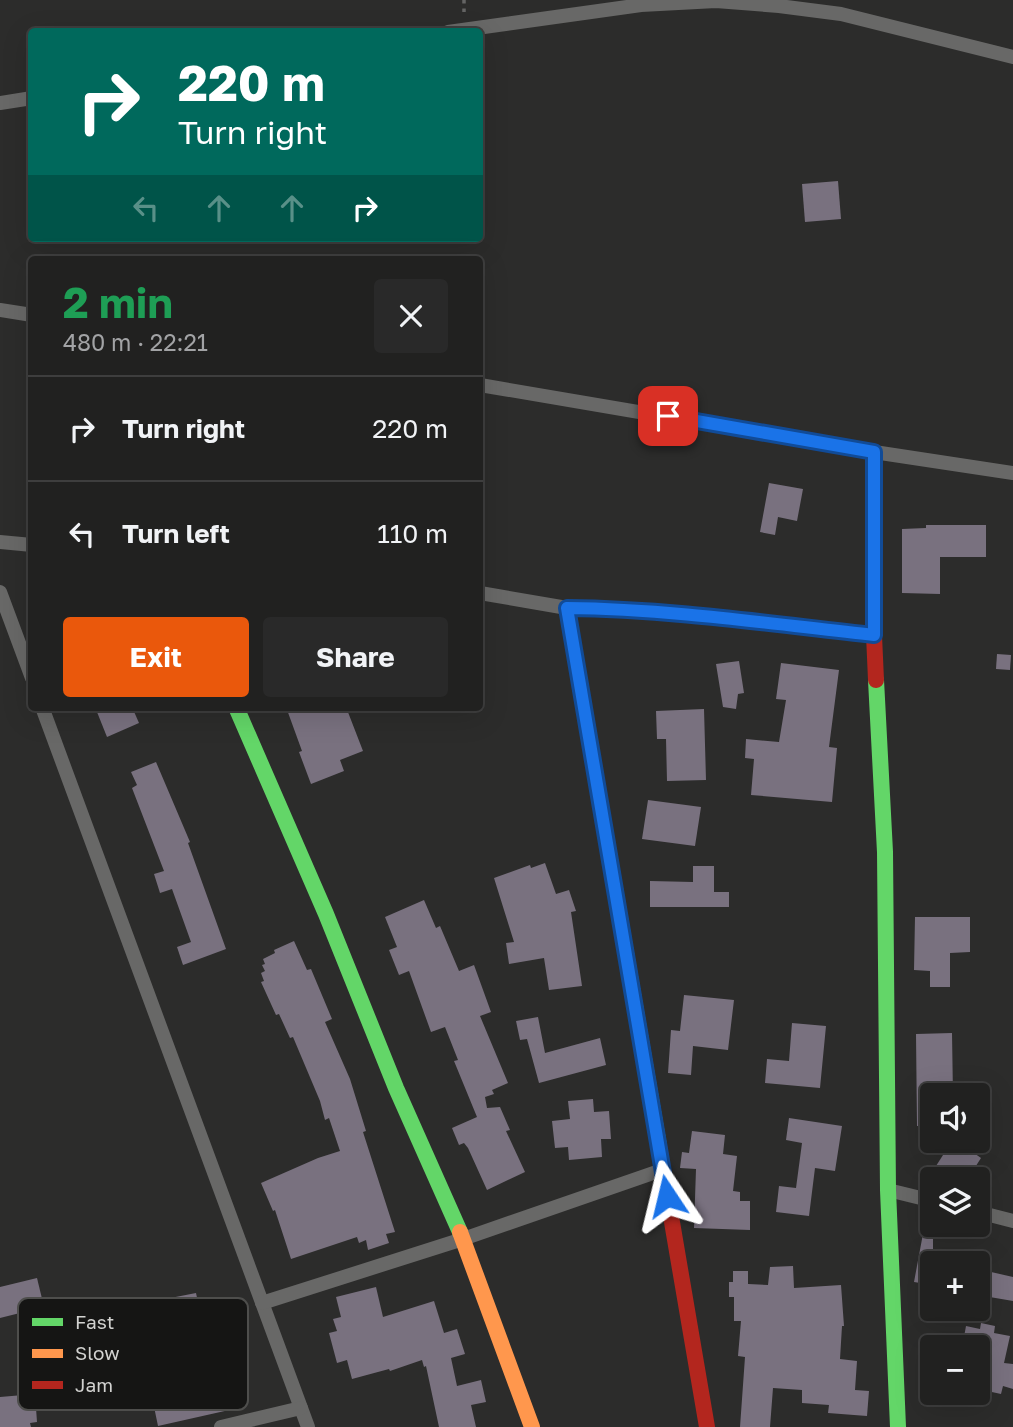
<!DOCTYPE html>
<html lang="en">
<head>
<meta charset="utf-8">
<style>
	:root { --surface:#212120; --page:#292929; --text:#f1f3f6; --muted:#a2a3a5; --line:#3e3e3e; --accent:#ea580c }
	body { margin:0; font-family:"Golos Text",sans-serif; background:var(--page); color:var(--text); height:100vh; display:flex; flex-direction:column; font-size:26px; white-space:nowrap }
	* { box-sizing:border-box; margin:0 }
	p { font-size:23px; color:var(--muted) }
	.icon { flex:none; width:38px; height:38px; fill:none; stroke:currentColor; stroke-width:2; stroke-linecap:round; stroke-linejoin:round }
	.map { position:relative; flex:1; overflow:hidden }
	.drawer { position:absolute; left:28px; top:256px; width:455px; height:455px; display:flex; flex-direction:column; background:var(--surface); border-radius:7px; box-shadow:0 7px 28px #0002,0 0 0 2px var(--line) }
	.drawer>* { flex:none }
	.banner { position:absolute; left:28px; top:28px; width:455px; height:214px; border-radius:7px; box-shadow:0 7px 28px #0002,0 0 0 2px var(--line); background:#00695c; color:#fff; overflow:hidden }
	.tools { position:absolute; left:920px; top:1083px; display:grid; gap:14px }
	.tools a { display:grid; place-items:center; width:70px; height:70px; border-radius:7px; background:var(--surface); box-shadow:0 7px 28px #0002,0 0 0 2px var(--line); font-size:35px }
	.pin { position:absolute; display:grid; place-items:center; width:60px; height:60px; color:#fff; margin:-30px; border-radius:14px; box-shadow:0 4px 10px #0006 }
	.me { position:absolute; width:77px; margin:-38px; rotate:350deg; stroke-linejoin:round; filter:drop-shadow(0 0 5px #0008) }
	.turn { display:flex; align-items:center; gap:24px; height:147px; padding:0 35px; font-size:32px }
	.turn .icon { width:91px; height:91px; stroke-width:2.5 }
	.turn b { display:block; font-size:49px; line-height:60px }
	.lanes { display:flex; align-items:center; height:66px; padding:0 35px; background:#0003; justify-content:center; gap:35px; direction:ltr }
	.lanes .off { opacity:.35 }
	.round { display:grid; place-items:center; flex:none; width:74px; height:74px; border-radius:7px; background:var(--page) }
	.summary { display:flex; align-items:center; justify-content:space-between; height:119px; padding:0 35px }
	h1 { font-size:42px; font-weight:700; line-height:52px; color:#1e9e55 }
	.button { display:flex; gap:14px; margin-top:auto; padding:14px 35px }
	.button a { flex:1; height:80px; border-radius:7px; background:var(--accent); color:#fff; font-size:28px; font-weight:700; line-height:80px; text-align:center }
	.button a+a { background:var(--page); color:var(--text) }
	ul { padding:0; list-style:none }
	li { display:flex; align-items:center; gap:21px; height:105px; padding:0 35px; border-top:2px solid var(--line) }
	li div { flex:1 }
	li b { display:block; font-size:26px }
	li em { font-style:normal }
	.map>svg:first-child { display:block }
	.building { fill:#79717f }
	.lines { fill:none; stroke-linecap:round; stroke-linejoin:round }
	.path { stroke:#646464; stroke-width:3.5; stroke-dasharray:3.5 5; stroke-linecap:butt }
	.street { stroke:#686867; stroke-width:14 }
	.fast { stroke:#63d668; stroke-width:16 }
	.slow { stroke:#ff974d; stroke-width:16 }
	.jam { stroke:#b3261e; stroke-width:16 }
	.route-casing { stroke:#114b97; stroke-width:18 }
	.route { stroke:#1a73e8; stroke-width:12 }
	.key { fill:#151514; stroke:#4e4e4c; stroke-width:2 }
	.key-label { font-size:19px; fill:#d2d2d0 }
</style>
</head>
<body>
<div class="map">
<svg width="1013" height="1427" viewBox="0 0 1013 1427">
	<rect width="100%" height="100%" fill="#2c2c2b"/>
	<!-- building -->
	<g class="building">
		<path d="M 838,181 L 841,219 L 805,222 L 802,184 Z"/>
		<path d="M 769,483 L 803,489 L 797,521 L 778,517 L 775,535 L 760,532 Z"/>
		<path d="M 926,525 L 986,525 L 986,557 L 940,557 L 940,594 L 902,593 L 902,529 L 926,528 Z"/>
		<path d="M 997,654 L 1011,655 L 1010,670 L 996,669 Z"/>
		<path d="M 739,661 L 744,693 L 738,694 L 736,709 L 723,707 L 716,664 Z"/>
		<path d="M 781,663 L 839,670 L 829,747 L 837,748 L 832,802 L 751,795 L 754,759 L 745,758 L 746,739 L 779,742 L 786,700 L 776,699 Z"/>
		<path d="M 95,707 L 132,707 L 139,723 L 107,737 Z"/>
		<path d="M 286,707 L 346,707 L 363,751 L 340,760 L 344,771 L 311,784 L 299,752 L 302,751 Z"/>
		<path d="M 704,709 L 706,780 L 667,781 L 666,739 L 657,739 L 656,711 Z"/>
		<path d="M 156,762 L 190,842 L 188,843 L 226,949 L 183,965 L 177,947 L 191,942 L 172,889 L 160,893 L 154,874 L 164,871 L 132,788 L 137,785 L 131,772 Z"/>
		<path d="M 648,800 L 701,807 L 695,846 L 642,839 Z"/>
		<path d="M 545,863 L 556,894 L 569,890 L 576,911 L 571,912 L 582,986 L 549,990 L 544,958 L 509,964 L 506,943 L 514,942 L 494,878 L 530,865 L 531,868 Z"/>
		<path d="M 693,866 L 714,866 L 714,892 L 729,892 L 729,907 L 650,907 L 650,881 L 693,882 Z"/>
		<path d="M 424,900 L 436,928 L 440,926 L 459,971 L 474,965 L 491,1012 L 480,1016 L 508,1083 L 492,1090 L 494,1094 L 485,1097 L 487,1108 L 500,1107 L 510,1130 L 506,1131 L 525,1172 L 487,1190 L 468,1148 L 464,1143 L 459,1145 L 452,1128 L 477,1117 L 454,1061 L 458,1060 L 445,1027 L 431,1032 L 409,971 L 399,975 L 389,950 L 397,947 L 385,917 Z"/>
		<path d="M 915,917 L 970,917 L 970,952 L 950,953 L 950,987 L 930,987 L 930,971 L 914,970 Z"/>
		<path d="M 294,941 L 307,970 L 311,969 L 332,1019 L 325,1022 L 350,1079 L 366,1131 L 363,1132 L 395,1232 L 386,1234 L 389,1243 L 368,1250 L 366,1240 L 359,1243 L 357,1237 L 291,1259 L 275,1210 L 273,1211 L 261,1183 L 318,1158 L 340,1151 L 329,1118 L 325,1120 L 320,1101 L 293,1037 L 290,1038 L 279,1014 L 276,1015 L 261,982 L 264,981 L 261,973 L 265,971 L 262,965 L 265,964 L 263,959 L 275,953 L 274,950 Z"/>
		<path d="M 684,995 L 734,1000 L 728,1050 L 693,1046 L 691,1075 L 668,1073 L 671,1030 L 680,1031 Z"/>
		<path d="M 538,1017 L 545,1053 L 600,1038 L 606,1065 L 539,1083 L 527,1039 L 520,1040 L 516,1021 Z"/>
		<path d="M 792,1023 L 826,1026 L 820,1088 L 765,1083 L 767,1059 L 789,1061 Z"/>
		<path d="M 952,1033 L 953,1096 L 933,1096 L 933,1126 L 917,1126 L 916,1034 Z"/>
		<path d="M 593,1099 L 594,1112 L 609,1111 L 611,1139 L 601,1139 L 602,1157 L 569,1160 L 568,1147 L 555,1148 L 552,1121 L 570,1119 L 568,1101 Z"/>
		<path d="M 789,1118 L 842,1126 L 835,1171 L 815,1168 L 809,1216 L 776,1212 L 779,1186 L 796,1188 L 802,1143 L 786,1140 Z"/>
		<path d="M 692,1131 L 725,1135 L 723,1154 L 737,1156 L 733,1191 L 740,1192 L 740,1201 L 750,1201 L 750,1230 L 694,1228 L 696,1169 L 680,1168 L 682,1152 L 689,1153 Z"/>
		<path d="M 952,1141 L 957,1141 L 981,1158 L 967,1180 L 956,1180 L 936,1166 Z"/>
		<path d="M 925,1223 L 933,1223 L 933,1250 L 937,1250 L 933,1264 L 933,1285 L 914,1282 Z"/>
		<path d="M 793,1266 L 794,1288 L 841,1285 L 844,1326 L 842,1326 L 840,1359 L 857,1361 L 855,1390 L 869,1391 L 867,1416 L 828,1413 L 829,1405 L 802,1403 L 802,1390 L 773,1388 L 770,1427 L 740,1427 L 745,1357 L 738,1356 L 741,1321 L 734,1321 L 734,1297 L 729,1297 L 729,1282 L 733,1282 L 733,1271 L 748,1271 L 748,1284 L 768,1285 L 770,1267 Z"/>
		<path d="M 978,1269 L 1013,1277 L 1013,1301 L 978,1295 Z"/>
		<path d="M 37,1278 L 44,1307 L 0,1318 L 0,1287 Z"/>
		<path d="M 376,1287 L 383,1317 L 434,1301 L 444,1333 L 457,1329 L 465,1354 L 451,1358 L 457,1386 L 481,1380 L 486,1402 L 471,1405 L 476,1427 L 439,1427 L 426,1366 L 424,1367 L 422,1360 L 390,1371 L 389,1369 L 352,1379 L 347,1360 L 337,1363 L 329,1333 L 337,1331 L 333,1319 L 341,1317 L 336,1297 Z"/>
		<path d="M 196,1293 L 202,1321 L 218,1316 L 235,1371 L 239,1370 L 247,1406 L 158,1426 L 147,1373 L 141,1375 L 133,1351 L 93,1362 L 96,1372 L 52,1383 L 40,1344 L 104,1325 L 102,1318 L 116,1315 L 117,1319 L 157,1308 L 155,1301 Z"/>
		<path d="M 981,1323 L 995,1326 L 994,1333 L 1010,1336 L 1004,1363 L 1013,1364 L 1013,1389 L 1003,1386 L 1001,1394 L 978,1389 L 978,1348 L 962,1348 L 966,1326 L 980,1329 Z"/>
		<path d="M 35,1394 L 37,1422 L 30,1423 L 31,1427 L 0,1427 L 0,1397 Z"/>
	</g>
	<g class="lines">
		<!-- path -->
		<path class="path" d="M 464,0 L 464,16"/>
		<!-- street -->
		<g class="street">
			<path d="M 448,32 L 641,5 L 716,1 L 779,6 L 841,14 L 1013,57"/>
			<path d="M 0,103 L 32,98"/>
			<path d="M 0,310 L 32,315"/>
			<path d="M 480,385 L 874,452 L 1013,473"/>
			<path d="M 0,542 L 32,545"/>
			<path d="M 0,592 L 32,678"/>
			<path d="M 480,593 L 567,608 L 610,608 L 727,618 L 874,635"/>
			<path d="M 42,707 L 308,1427"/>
			<path d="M 888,1190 L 933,1201"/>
			<path d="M 978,1212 L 1013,1221"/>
			<path d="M 262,1303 L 463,1239 L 662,1170"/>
			<path d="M 221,1427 L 301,1408"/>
		</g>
		<!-- fast -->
		<g class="fast">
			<path d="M 567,608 L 659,1146"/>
			<path d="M 876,680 L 885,852 L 888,1190 L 898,1427"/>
			<path d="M 236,707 L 326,914 L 396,1088 L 460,1232"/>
		</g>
		<!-- slow -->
		<path class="slow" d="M 460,1232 L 532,1427"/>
		<!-- jam -->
		<g class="jam">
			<path d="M 874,452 L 874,635 L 876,680"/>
			<path d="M 659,1146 L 707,1427"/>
		</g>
	</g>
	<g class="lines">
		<!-- route casing -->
		<g class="route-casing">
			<path id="route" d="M 667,1196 L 567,608 C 670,609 772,624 874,635 L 874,452 L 668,416"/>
		</g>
		<!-- route -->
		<use href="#route" class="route"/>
	</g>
	<!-- legend -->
	<rect x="18" y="1298" width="230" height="112" rx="10" class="key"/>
	<rect x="32" y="1318" width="31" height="8" fill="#63d668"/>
	<rect x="32" y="1349" width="31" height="9" fill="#ff974d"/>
	<rect x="32" y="1381" width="31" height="8" fill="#b3261e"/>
	<g class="key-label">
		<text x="75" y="1329">Fast</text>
		<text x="75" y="1360">Slow</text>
		<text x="75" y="1392">Jam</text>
	</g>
</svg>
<div class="tools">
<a><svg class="icon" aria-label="sound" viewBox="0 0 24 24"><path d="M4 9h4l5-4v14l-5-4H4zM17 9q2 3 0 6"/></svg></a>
<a><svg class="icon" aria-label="layers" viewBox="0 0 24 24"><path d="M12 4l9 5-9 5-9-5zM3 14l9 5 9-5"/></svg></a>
<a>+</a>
<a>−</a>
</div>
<div class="pin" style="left:668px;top:416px;background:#d93025"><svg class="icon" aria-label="arrive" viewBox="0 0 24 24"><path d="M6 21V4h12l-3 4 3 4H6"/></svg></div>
<svg class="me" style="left:667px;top:1196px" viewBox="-20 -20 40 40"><path d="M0-17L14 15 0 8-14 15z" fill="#1a73e8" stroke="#fff" stroke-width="4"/></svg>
<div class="banner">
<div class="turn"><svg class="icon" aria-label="right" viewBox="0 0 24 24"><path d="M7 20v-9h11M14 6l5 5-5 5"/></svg><div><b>220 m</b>Turn right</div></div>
<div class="lanes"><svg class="icon off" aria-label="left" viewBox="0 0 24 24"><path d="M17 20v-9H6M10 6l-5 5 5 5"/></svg><svg class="icon off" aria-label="ahead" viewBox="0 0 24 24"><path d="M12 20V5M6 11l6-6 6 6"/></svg><svg class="icon off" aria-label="ahead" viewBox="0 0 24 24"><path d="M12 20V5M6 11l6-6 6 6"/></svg><svg class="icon" aria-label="right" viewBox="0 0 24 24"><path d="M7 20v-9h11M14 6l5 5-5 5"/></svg></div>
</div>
<section class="drawer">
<div class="summary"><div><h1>2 min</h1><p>480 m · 22:21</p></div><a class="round"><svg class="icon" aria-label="close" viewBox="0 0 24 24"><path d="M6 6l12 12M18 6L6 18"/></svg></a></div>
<ul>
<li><svg class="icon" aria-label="right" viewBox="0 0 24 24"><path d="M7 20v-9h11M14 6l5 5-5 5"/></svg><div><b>Turn right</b></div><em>220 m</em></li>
<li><svg class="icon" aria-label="left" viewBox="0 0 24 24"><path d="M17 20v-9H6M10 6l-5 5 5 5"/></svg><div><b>Turn left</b></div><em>110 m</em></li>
</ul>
<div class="button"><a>Exit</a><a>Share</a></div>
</section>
</div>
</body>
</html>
